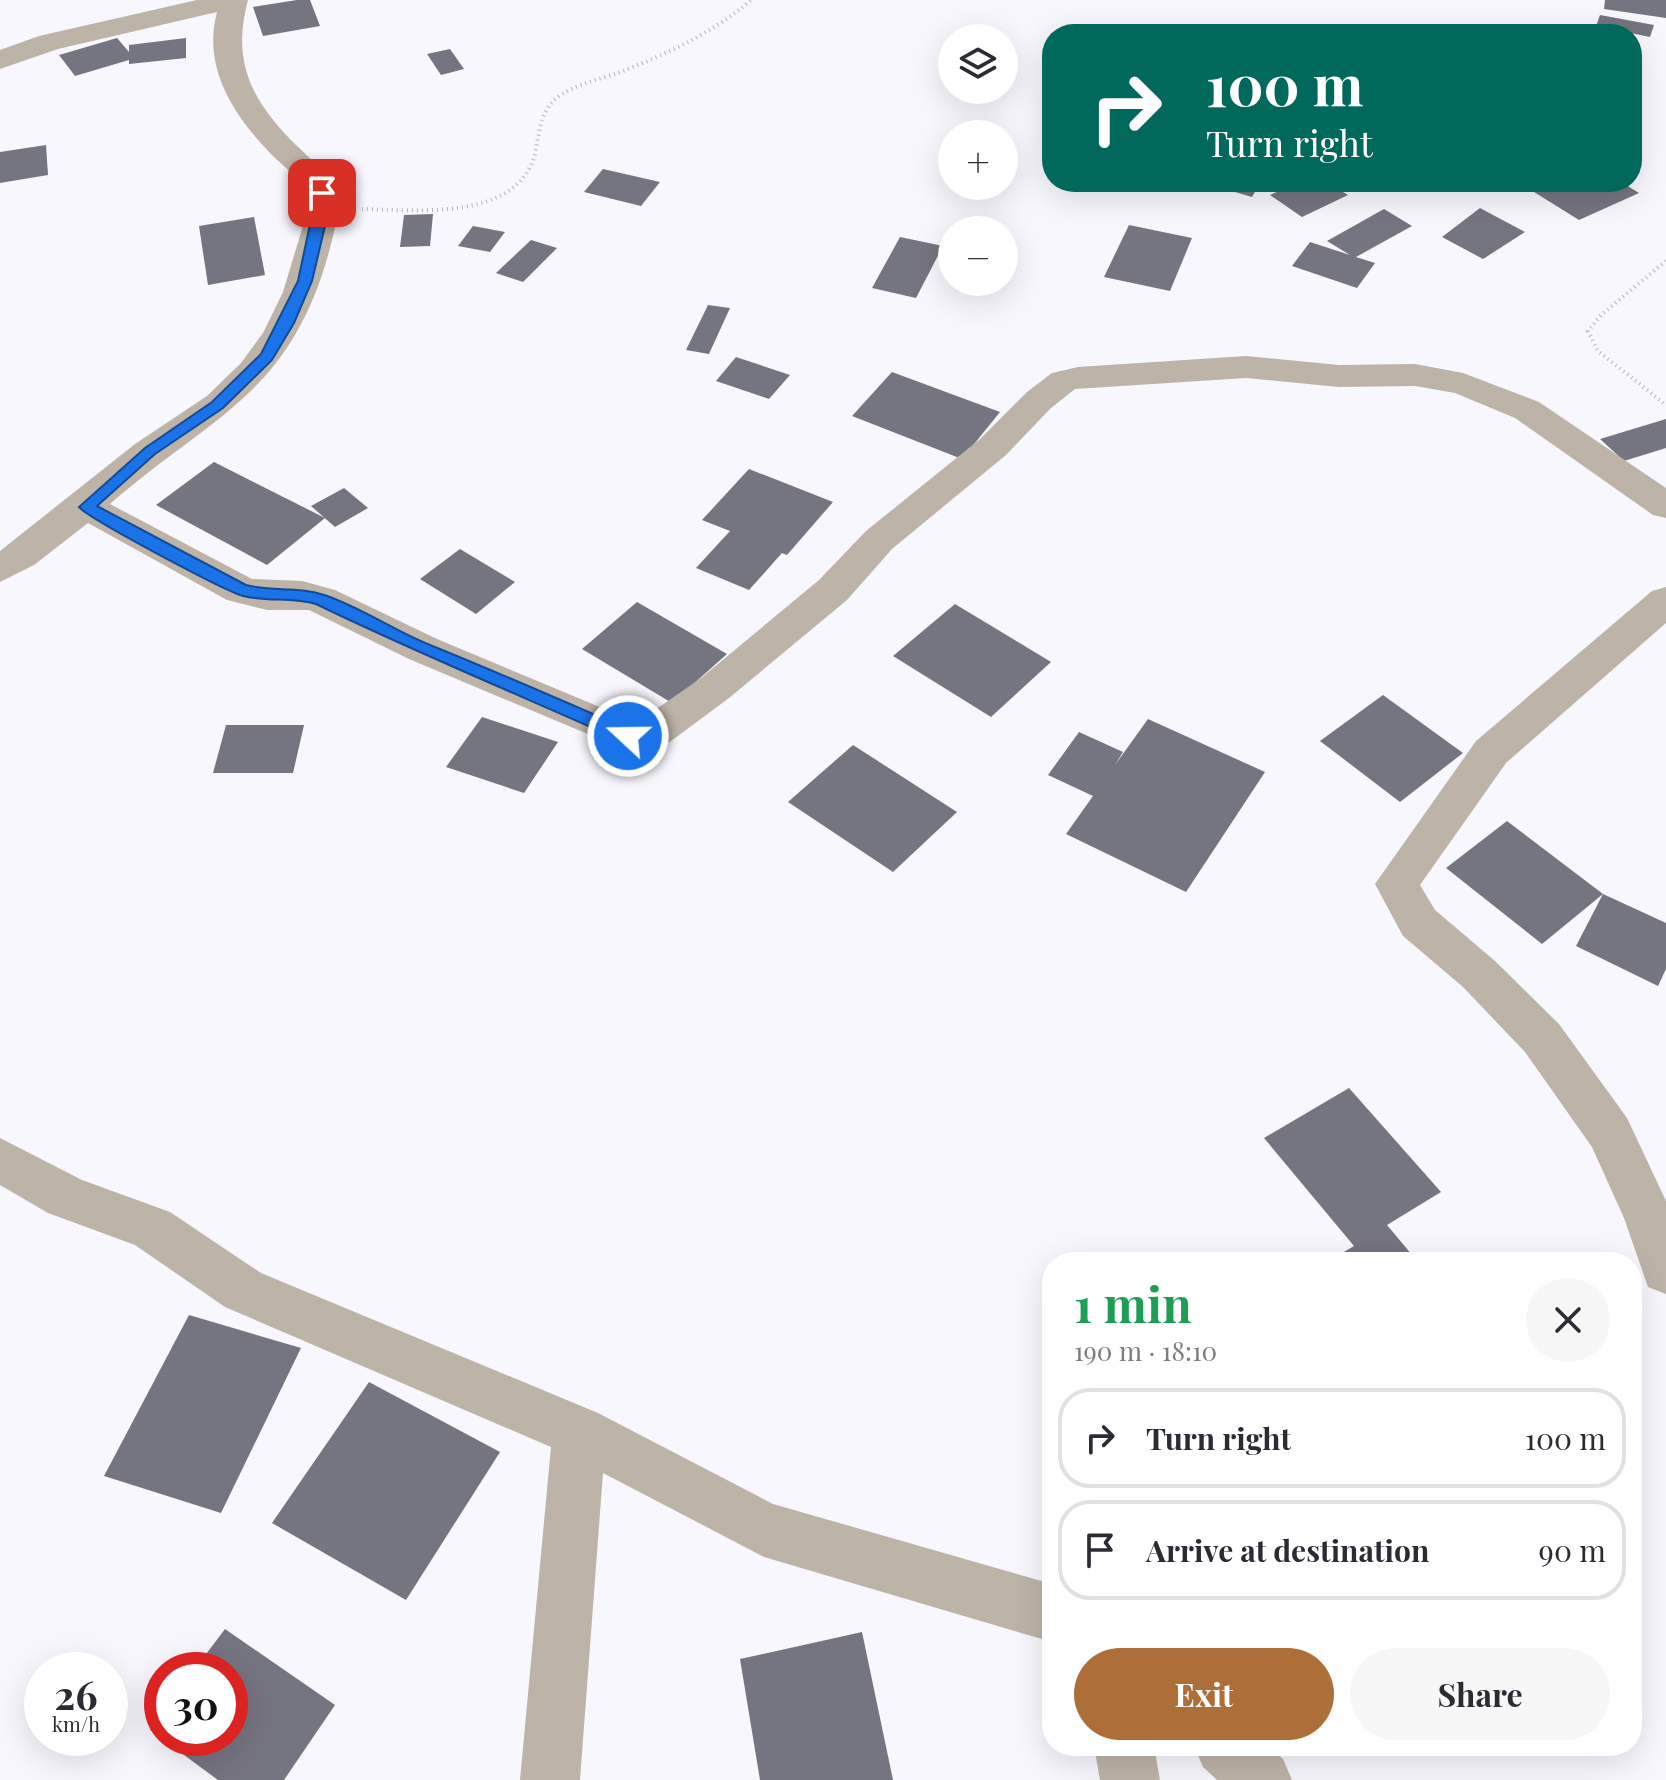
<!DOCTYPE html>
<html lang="en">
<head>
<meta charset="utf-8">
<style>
	:root { --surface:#fff; --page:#f7f7f7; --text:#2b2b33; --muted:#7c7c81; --line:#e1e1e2; --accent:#ae6e37 }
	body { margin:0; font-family:"Playfair Display",serif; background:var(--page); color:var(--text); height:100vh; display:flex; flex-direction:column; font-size:30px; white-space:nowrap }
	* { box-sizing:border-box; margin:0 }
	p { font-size:26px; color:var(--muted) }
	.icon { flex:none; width:44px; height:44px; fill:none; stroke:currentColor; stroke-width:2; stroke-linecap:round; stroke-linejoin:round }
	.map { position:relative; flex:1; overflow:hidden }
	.drawer { position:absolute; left:1042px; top:1252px; width:600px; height:504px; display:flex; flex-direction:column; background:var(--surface); border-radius:32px; box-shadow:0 8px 32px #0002 }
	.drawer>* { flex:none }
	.guide { position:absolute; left:1042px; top:24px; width:600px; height:168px; border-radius:32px; box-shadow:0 8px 32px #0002; background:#00695c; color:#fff; overflow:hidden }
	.controls { position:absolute; left:938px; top:24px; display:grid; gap:16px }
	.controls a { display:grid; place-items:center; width:80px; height:80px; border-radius:50%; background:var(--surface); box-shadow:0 8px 32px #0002; font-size:40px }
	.speed { position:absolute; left:24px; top:1652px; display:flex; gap:16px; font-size:40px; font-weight:700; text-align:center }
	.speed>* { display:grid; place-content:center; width:104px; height:104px; border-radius:50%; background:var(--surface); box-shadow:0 8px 32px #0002; line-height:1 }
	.speed small { font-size:20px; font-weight:400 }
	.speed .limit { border:12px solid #d22; background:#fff; color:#111 }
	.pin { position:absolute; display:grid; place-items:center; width:68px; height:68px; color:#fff; margin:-34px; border-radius:16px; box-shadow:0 4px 12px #0006 }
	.me { position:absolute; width:88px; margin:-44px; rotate:291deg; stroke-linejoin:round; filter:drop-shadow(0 0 6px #0008) }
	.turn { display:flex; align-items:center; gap:28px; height:168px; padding:0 32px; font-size:36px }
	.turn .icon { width:104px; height:104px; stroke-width:2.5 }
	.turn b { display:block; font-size:56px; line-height:68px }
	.round { display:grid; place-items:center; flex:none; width:84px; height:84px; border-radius:42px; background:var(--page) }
	.head { display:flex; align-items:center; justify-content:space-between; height:136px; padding:0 32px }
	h1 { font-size:48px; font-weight:700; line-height:60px; color:#1e9e55 }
	.action { display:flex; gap:16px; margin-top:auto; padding:16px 32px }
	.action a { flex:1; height:92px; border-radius:48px; background:var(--accent); color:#fff; font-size:32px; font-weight:700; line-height:92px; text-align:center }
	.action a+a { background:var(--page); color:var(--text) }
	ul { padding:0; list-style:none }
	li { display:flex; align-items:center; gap:24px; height:100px; margin:0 16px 12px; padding:0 16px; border:4px solid var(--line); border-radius:32px }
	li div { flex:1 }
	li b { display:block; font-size:30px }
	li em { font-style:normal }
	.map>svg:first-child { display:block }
	.building { fill:#757481 }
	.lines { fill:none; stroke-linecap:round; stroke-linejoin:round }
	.path { stroke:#b5b4ba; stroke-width:4; stroke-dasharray:1 4; stroke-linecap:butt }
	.street { fill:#beb3a7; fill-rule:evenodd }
	.route { fill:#1a73e8; stroke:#114b97; stroke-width:2 }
</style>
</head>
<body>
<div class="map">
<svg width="1666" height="1780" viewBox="0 0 1666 1780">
	<rect width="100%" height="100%" fill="#f7f7fd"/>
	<!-- building -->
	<g class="building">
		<path d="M 297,0 L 310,0 L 320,26 L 263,36 L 253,7 Z"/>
		<path d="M 1605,0 L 1666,0 L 1666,18 L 1604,9 Z"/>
		<path d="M 1600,15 L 1654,25 L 1650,37 L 1596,26 Z"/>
		<path d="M 117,38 L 129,52 L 129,45 L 186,38 L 186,58 L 129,64 L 129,60 L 75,76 L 59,55 Z"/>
		<path d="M 450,49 L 464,69 L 441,75 L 427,54 Z"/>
		<path d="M 46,145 L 48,175 L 0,183 L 0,152 Z"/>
		<path d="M 603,169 L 660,182 L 641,206 L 584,192 Z"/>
		<path d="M 1201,182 L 1261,182 L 1252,197 Z"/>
		<path d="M 1299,182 L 1327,182 L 1348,195 L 1302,217 L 1270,195 Z"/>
		<path d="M 1518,182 L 1621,182 L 1639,193 L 1579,220 Z"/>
		<path d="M 1480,208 L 1525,232 L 1483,259 L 1442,237 Z"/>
		<path d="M 1384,209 L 1412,226 L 1356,257 L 1375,263 L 1357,288 L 1292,266 L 1310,242 L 1350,255 L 1327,241 Z"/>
		<path d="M 433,214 L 430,246 L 400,247 L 404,215 Z"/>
		<path d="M 254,217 L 265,275 L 208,285 L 199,226 Z"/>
		<path d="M 1129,225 L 1192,238 L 1170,291 L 1104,277 Z"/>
		<path d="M 473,226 L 505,232 L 490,252 L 458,246 Z"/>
		<path d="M 900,237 L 943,246 L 916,298 L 872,288 Z"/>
		<path d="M 531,240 L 557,248 L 523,282 L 496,273 Z"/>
		<path d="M 708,305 L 730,308 L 709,354 L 686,350 Z"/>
		<path d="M 736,357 L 790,375 L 769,399 L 716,381 Z"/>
		<path d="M 892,372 L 1000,412 L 962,459 L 852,416 Z"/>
		<path d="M 1666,419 L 1666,448 L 1624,461 L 1600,439 Z"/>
		<path d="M 214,462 L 325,518 L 267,565 L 156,505 Z"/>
		<path d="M 749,469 L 833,502 L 787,555 L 782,553 L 749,590 L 696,568 L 730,531 L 702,520 Z"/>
		<path d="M 344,488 L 368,508 L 335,527 L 311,506 Z"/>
		<path d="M 460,549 L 515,582 L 476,614 L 420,579 Z"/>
		<path d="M 637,602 L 727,654 L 672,703 L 582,649 Z"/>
		<path d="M 955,604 L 1051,662 L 991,717 L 893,656 Z"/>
		<path d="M 1383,695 L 1463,753 L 1400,802 L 1320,741 Z"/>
		<path d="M 482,717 L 558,742 L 524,793 L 446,767 Z"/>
		<path d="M 1148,719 L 1265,772 L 1186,892 L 1066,834 L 1093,796 L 1048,775 L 1079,732 L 1123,752 L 1115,765 Z"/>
		<path d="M 226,725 L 304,725 L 293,773 L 213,773 Z"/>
		<path d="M 853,745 L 957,812 L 893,872 L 788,802 Z"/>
		<path d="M 1507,821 L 1603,894 L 1542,944 L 1446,868 Z"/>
		<path d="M 1603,894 L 1666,923 L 1666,969 L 1658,986 L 1576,946 Z"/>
		<path d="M 1349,1088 L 1441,1192 L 1387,1225 L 1418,1262 L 1327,1262 L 1354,1246 L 1264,1138 Z"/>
		<path d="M 189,1315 L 301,1348 L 221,1513 L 104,1476 Z"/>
		<path d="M 369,1382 L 500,1452 L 406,1600 L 272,1523 Z"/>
		<path d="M 225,1629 L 335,1705 L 284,1780 L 218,1780 L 150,1730 L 162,1713 L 162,1738 L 230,1738 L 230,1670 L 194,1670 Z"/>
		<path d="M 862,1632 L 893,1780 L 760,1780 L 740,1659 Z"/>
	</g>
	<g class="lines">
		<!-- path -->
		<g class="path">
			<path d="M 362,209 C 415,210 517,222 535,154 C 540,132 539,109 561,95 C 577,84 600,79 618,73 C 666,54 712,34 751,0"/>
			<path d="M 1666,261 L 1601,315 L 1588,331 L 1598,351 L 1666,405"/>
		</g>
		<!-- street -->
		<g class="street">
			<path d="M 197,0 L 248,0 C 231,62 252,102 296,145 C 310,158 323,170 334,186 C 343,207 334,231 329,252 C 289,396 212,415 110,504 L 252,579 L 302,581 L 335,590 L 437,639 L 631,720 L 642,719 L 701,678 L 819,580 L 866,531 L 980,439 L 1027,392 L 1052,373 L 1078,367 L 1246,356 L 1339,365 L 1415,364 L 1463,373 L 1539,402 L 1666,488 L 1666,518 L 1653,515 L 1515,418 L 1455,393 L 1415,386 L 1339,387 L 1246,378 L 1075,389 L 1051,408 L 1006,455 L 892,549 L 847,600 L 729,698 L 667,744 L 628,751 L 409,659 L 309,610 L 267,610 L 227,600 L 88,523 L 34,565 L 0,582 L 0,551 L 135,444 L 207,396 L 241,363 L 263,333 L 283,292 L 305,219 L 305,192 C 299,177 284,167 272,155 C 234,116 202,68 217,12 L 58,49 L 0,69 L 0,50 L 39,36 Z"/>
			<path d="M 1666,587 L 1666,623 L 1506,763 L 1420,885 L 1435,910 L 1495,961 L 1559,1024 L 1627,1118 L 1666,1201 L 1666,1294 L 1648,1287 L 1624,1218 L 1592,1147 L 1525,1052 L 1463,987 L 1403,936 L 1375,884 L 1476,741 L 1652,591 Z"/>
			<path d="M 0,1138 L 82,1180 L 170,1212 L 261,1273 L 598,1413 L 773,1504 L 1052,1584 L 1052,1642 L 764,1557 L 603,1473 L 580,1780 L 520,1780 L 551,1447 L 225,1307 L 135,1245 L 48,1213 L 0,1185 Z"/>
			<path d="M 1094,1746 L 1154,1746 L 1160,1780 L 1100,1780 Z"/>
			<path d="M 1194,1746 L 1269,1746 L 1283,1759 L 1292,1780 L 1217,1780 L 1203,1767 Z"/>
		</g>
	</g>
	<!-- route -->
	<path class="route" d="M 317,191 L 328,193 L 329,209 L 312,281 L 294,323 L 272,360 L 223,408 L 155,454 L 97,506 L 246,585 C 272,592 298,586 324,595 C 361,607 394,631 430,645 C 499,673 566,702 634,732 L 634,741 L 622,741 C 520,695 417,653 316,604 C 292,597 268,602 243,596 C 225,591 89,519 79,507 L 145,448 L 212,402 L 261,354 L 298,281 Z"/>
</svg>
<div class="controls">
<a><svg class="icon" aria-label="layers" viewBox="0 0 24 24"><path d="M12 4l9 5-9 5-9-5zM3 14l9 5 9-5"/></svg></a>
<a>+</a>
<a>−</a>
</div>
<div class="speed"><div>26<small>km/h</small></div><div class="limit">30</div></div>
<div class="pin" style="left:322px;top:193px;background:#d93025"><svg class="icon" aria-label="arrive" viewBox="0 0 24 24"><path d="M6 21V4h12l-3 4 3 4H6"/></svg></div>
<svg class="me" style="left:628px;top:736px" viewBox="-20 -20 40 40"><circle r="17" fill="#1a73e8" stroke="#fff" stroke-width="3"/><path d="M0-11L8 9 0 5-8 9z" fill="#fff"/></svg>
<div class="guide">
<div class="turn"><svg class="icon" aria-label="right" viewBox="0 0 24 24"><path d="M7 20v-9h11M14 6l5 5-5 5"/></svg><div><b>100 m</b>Turn right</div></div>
</div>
<section class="drawer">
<div class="head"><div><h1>1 min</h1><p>190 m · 18:10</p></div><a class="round"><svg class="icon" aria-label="close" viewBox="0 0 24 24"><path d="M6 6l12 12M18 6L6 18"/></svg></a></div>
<ul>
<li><svg class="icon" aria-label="right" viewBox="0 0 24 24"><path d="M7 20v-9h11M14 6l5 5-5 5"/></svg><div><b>Turn right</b></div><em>100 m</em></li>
<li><svg class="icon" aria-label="arrive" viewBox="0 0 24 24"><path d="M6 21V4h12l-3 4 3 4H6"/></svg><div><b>Arrive at destination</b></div><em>90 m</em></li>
</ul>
<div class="action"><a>Exit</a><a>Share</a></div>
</section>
</div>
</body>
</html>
